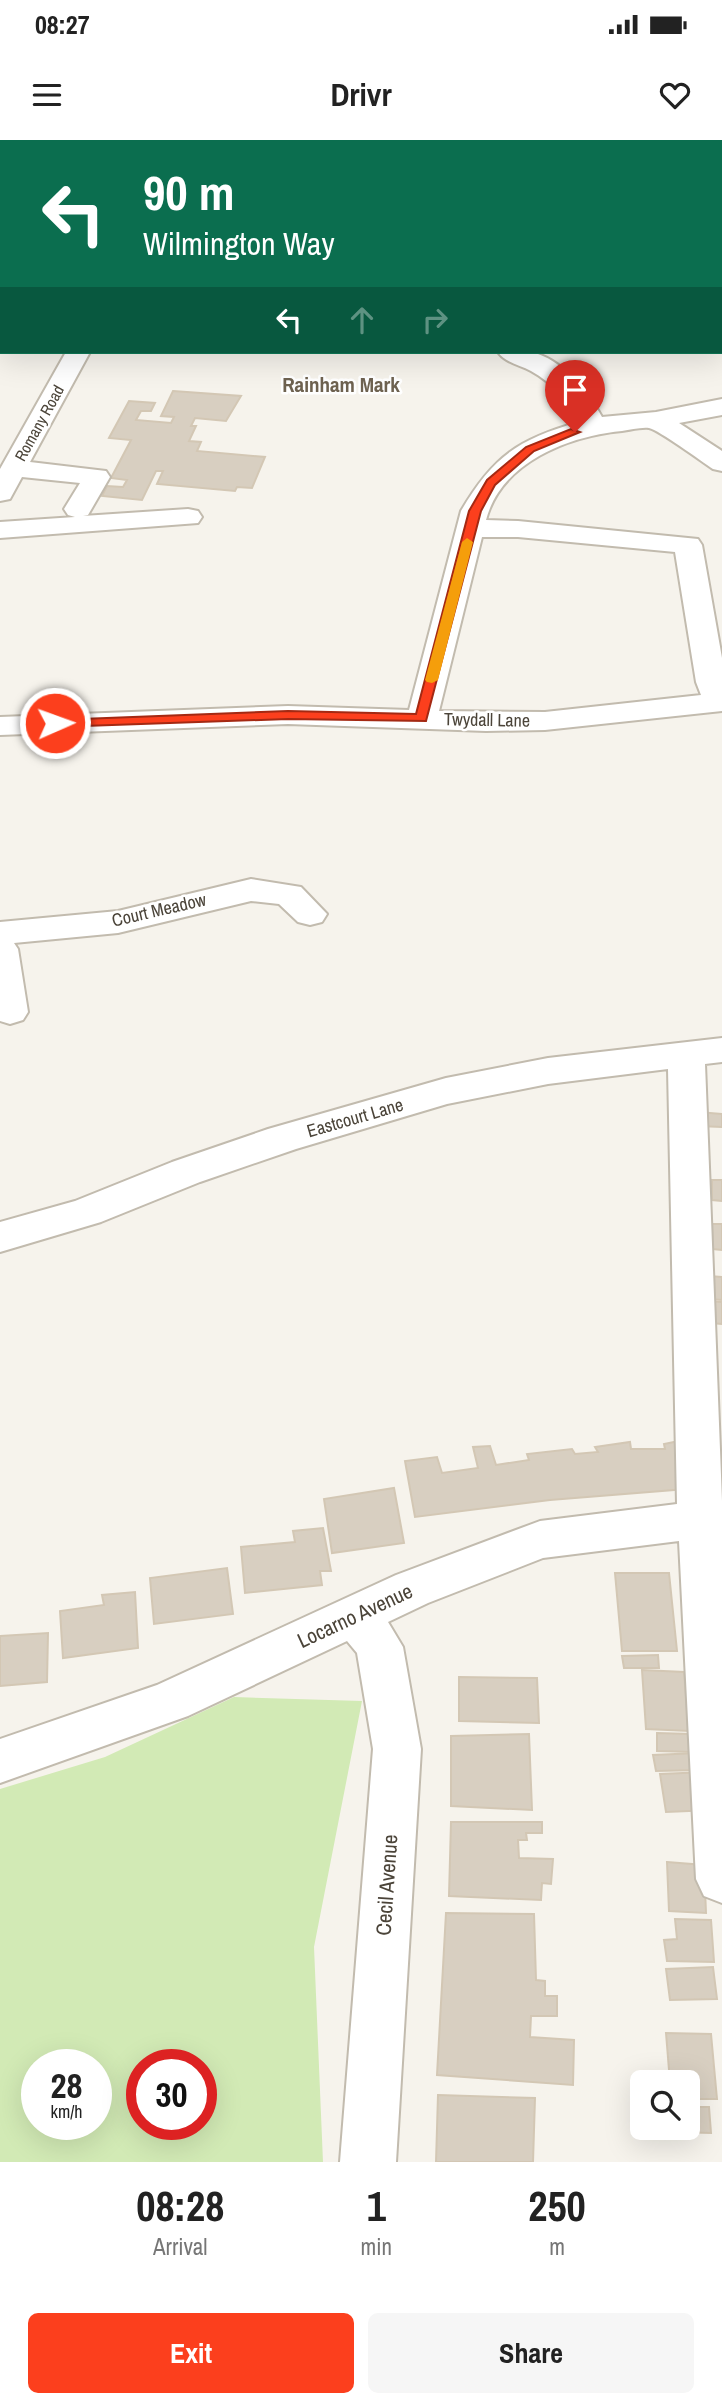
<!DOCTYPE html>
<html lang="en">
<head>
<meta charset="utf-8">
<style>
	:root { --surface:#fff; --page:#f6f6f6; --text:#222; --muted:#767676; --accent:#fc3f1d }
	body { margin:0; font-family:"Archivo Narrow",sans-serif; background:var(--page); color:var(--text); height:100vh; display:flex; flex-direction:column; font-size:26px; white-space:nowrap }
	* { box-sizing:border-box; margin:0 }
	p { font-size:23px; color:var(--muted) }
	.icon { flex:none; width:38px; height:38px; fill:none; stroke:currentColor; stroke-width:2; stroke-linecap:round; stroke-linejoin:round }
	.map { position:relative; height:2022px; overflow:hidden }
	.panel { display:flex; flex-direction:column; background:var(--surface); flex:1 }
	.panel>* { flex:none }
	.hud { position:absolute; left:0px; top:0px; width:723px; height:214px; box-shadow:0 7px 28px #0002; background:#0b6e4f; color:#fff; overflow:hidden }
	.controls { position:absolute; left:630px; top:1930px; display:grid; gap:14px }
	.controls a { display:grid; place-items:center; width:70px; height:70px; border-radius:10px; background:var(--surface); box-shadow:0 7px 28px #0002; font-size:35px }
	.speed { position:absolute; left:21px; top:1909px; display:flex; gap:14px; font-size:35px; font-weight:700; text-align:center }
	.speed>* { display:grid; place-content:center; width:91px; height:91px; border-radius:50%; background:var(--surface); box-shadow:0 7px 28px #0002; line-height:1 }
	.speed small { font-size:18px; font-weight:400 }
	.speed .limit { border:10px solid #d22; background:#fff; color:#111 }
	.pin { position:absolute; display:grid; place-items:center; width:60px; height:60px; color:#fff; margin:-72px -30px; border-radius:50% 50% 50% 0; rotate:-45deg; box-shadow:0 0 7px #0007 }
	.pin .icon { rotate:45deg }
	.me { position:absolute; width:77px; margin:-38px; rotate:88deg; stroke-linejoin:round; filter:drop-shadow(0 0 5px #0008) }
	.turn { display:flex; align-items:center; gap:24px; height:147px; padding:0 28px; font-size:32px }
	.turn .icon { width:91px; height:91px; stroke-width:2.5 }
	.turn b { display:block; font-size:49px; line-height:60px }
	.lanes { display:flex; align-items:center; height:66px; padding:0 28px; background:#0003; justify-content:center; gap:35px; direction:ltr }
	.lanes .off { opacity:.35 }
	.eta { display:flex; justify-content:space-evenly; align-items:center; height:119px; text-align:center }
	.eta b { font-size:42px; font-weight:700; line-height:49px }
	.primary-button { display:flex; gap:14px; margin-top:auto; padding:14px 28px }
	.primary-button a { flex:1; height:80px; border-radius:10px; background:var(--accent); color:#fff; font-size:28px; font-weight:700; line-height:80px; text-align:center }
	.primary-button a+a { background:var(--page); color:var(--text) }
	.status { display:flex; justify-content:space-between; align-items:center; height:49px; padding:0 35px; background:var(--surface); direction:ltr }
	.status svg { height:19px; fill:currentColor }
	header { display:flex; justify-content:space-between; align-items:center; height:91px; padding:0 28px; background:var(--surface); font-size:32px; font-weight:700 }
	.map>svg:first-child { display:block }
	.green { fill:#d2eab5; fill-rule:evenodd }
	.building { fill:#d8cfc1; stroke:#d3c7b4; stroke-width:2 }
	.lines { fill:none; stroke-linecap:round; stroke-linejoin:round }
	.minor-casing { stroke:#c2bbae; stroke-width:4 }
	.minor { fill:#fff; fill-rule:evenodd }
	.route { fill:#fc3f1d; stroke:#a42913; stroke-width:2 }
	.slow { fill:#f59e0b }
	.labels { text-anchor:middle; stroke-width:5; stroke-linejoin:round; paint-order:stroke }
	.far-street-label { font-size:16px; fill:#4b4439; stroke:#fff }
	.street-label { font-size:18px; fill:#4b4439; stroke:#fff }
	.far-district-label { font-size:21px; font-weight:bold; fill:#6e6250; stroke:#fff }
	.near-street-label { font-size:21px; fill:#4b4439; stroke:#fff }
</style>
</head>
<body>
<div class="status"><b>08:27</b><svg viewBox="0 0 49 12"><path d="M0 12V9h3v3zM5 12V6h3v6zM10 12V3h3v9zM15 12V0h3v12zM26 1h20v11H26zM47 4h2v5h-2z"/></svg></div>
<header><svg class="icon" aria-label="menu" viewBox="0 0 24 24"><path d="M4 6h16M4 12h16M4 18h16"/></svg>Drivr<svg class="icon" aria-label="heart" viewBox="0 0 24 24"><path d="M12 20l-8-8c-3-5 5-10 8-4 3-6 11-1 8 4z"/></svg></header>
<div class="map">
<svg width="722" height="2022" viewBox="0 0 722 2022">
	<rect width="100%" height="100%" fill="#f6f3ec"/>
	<!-- green -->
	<path class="green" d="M 234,1557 L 362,1561 L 314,1807 L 323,2022 L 0,2022 L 0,1649 L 105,1617 ZM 37,1925 L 96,1925 L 96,1984 L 37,1984 ZM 142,1925 L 201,1925 L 201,1984 L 142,1984 Z"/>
	<!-- building -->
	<g class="building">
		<path d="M 173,251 L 241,256 L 226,281 L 195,278 L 191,286 L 196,286 L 189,301 L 201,302 L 197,311 L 265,317 L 252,348 L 237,347 L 235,351 L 157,344 L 163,331 L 156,331 L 142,360 L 102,356 L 107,346 L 123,347 L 127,340 L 111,338 L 131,300 L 109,298 L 129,261 L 155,263 L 151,271 L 141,271 L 136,280 L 171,283 L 174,277 L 161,276 Z"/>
		<path d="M 698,972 L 722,974 L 722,987 L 699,986 Z"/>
		<path d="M 712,1040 L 722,1040 L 722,1061 L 712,1060 Z"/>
		<path d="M 712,1084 L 722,1084 L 722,1110 L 713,1109 Z"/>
		<path d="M 709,1136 L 722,1137 L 722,1160 L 711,1159 Z"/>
		<path d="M 709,1161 L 722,1162 L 722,1184 L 711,1183 Z"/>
		<path d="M 679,1301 L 686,1349 L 550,1360 L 415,1377 L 405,1321 L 437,1317 L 442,1333 L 478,1328 L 473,1307 L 490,1306 L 496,1325 L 529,1320 L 527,1314 L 572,1309 L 575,1314 L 598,1312 L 595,1307 L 630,1302 L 631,1309 L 665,1309 L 664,1304 Z"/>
		<path d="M 394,1348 L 404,1403 L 332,1413 L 324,1359 Z"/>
		<path d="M 323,1388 L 331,1431 L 320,1431 L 322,1445 L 245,1453 L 241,1407 L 295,1402 L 293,1391 Z"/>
		<path d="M 227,1428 L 233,1474 L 154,1484 L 150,1438 Z"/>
		<path d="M 615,1433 L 669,1433 L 677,1511 L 622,1511 Z"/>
		<path d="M 135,1452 L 138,1508 L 63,1518 L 60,1471 L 104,1465 L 102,1455 Z"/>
		<path d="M 48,1493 L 47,1542 L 0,1546 L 0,1496 Z"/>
		<path d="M 658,1515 L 659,1528 L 624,1528 L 622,1516 Z"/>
		<path d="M 642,1530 L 684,1532 L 689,1591 L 646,1589 Z"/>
		<path d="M 459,1537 L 537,1538 L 539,1583 L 459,1581 Z"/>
		<path d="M 657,1593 L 691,1594 L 692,1612 L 657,1611 Z"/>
		<path d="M 529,1594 L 532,1670 L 451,1666 L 451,1596 Z"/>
		<path d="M 698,1613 L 701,1630 L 656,1631 L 653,1615 Z"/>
		<path d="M 706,1632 L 712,1670 L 666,1672 L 660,1634 Z"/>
		<path d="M 451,1682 L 542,1682 L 542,1693 L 526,1693 L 527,1700 L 518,1700 L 519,1718 L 553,1719 L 551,1744 L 542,1743 L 541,1760 L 449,1756 Z"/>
		<path d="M 667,1722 L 704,1725 L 706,1773 L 669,1771 Z"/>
		<path d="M 446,1773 L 534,1774 L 536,1840 L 545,1841 L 545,1856 L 557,1856 L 557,1876 L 531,1876 L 530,1897 L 574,1900 L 573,1945 L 437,1935 Z"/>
		<path d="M 675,1779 L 711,1780 L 714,1822 L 667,1821 L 664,1800 L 677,1799 Z"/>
		<path d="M 713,1827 L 717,1859 L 670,1860 L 666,1829 Z"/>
		<path d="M 666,1893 L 711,1894 L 717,1959 L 688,1959 L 688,1942 L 670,1942 Z"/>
		<path d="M 438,1955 L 535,1958 L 533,2022 L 436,2022 Z"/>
		<path d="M 688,1967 L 709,1967 L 711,1993 L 673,1992 L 673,1988 L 688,1988 Z"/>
	</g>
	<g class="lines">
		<!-- minor casing -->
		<g class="minor-casing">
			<g id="minor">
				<path d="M 75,0 L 103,0 L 74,2 Z"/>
				<path d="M 390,0 L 412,0 L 413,2 L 391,2 Z"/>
				<rect x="721" y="43" width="1" height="14"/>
				<path d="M 0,46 L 2,47 L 2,60 L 0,60 Z"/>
				<rect x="721" y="171" width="1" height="14"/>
				<path d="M 66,212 L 90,212 L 30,322 L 106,331 L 110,337 L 88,375 L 83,376 L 188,369 L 198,371 L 202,377 L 198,383 L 0,398 L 0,382 L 75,377 L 68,375 L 64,369 L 80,343 L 22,337 L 10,359 L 0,361 L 0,329 Z"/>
				<path d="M 498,212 C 508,212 521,210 531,212 C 562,219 588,251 602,277 L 656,272 L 722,259 L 722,275 L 679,283 L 722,311 L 722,331 L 713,329 C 701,321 659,290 649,288 C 641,287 630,290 622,291 C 569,296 501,322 486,380 L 518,381 L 698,399 L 702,405 L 722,518 L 722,571 L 545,590 L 486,591 L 288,584 L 0,595 L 0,577 L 288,566 L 409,570 L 461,371 C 493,316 519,299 579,282 C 567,260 553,243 531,231 C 520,225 504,222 498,212 ZM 482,397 L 518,397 L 675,412 L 696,542 L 701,555 L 545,572 L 439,571 Z"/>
				<path d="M 251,739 L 301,747 L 327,774 L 322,782 L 310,785 L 298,782 L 279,764 L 251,761 L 118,793 L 14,803 L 18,809 L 28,872 L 23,880 L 10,884 L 0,881 L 0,782 L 118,771 Z"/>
				<path d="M 722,898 L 722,922 L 705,924 L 722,1361 L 722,1763 L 704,1756 L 696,1739 L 679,1401 L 543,1418 L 428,1463 L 388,1482 L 403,1507 L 421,1609 L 396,2022 L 340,2022 L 373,1609 L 357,1513 L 347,1501 L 188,1576 L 0,1643 L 0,1599 L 157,1545 L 396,1435 L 540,1381 L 677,1364 L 668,929 L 548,944 L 447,964 L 296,1009 L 200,1042 L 101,1082 L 0,1112 L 0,1082 L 75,1061 L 172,1022 L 268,989 L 446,938 L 548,918 Z"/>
			</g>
		</g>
		<!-- minor -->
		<use href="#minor" class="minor"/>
	</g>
	<!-- route -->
	<path class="route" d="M 571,289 L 580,292 L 534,311 L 495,345 L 481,371 L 426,581 L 288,579 L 55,587 L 49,583 L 55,580 L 288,571 L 416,574 L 469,371 L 487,340 L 526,307 Z"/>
	<!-- slow -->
	<path class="slow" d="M 467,398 L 473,402 L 438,540 L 432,543 L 427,542 L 425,540 L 462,402 Z"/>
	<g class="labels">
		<!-- far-street labels -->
		<g class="far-street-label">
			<text transform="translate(39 283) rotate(-61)" y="6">Romany Road</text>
		</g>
		<!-- street labels -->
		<g class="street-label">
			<text transform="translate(487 580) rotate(1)" y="6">Twydall Lane</text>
			<text transform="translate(159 770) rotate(-13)" y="6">Court Meadow</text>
			<text transform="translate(355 978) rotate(-16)" y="6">Eastcourt Lane</text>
		</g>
		<!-- far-district labels -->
		<g class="far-district-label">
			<text x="341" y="252">Rainham Mark</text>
		</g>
		<!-- near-street labels -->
		<g class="near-street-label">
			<text transform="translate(355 1476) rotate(-25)" y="7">Locarno Avenue</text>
			<text transform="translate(387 1745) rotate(-86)" y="7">Cecil Avenue</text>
		</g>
	</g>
</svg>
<div class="controls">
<a><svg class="icon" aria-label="search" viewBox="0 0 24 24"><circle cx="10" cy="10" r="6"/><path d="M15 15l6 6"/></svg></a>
</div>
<div class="speed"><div>28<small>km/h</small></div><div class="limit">30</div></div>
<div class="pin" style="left:575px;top:292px;background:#d93025"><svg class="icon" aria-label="arrive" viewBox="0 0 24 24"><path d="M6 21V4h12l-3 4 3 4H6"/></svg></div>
<svg class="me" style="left:55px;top:583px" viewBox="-20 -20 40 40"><circle r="17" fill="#fc3f1d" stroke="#fff" stroke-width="3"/><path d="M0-11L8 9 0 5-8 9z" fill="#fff"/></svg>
<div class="hud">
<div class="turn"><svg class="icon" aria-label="left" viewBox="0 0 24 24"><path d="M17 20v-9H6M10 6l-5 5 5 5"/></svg><div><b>90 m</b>Wilmington Way</div></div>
<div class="lanes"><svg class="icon" aria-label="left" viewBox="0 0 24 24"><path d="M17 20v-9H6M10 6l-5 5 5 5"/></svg><svg class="icon off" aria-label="ahead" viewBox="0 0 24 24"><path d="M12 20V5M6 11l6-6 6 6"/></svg><svg class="icon off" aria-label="right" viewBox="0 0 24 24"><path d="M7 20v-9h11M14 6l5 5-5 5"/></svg></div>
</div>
</div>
<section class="panel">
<div class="eta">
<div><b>08:28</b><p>Arrival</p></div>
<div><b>1</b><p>min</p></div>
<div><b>250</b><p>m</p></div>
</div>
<div class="primary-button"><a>Exit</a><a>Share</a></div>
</section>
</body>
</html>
